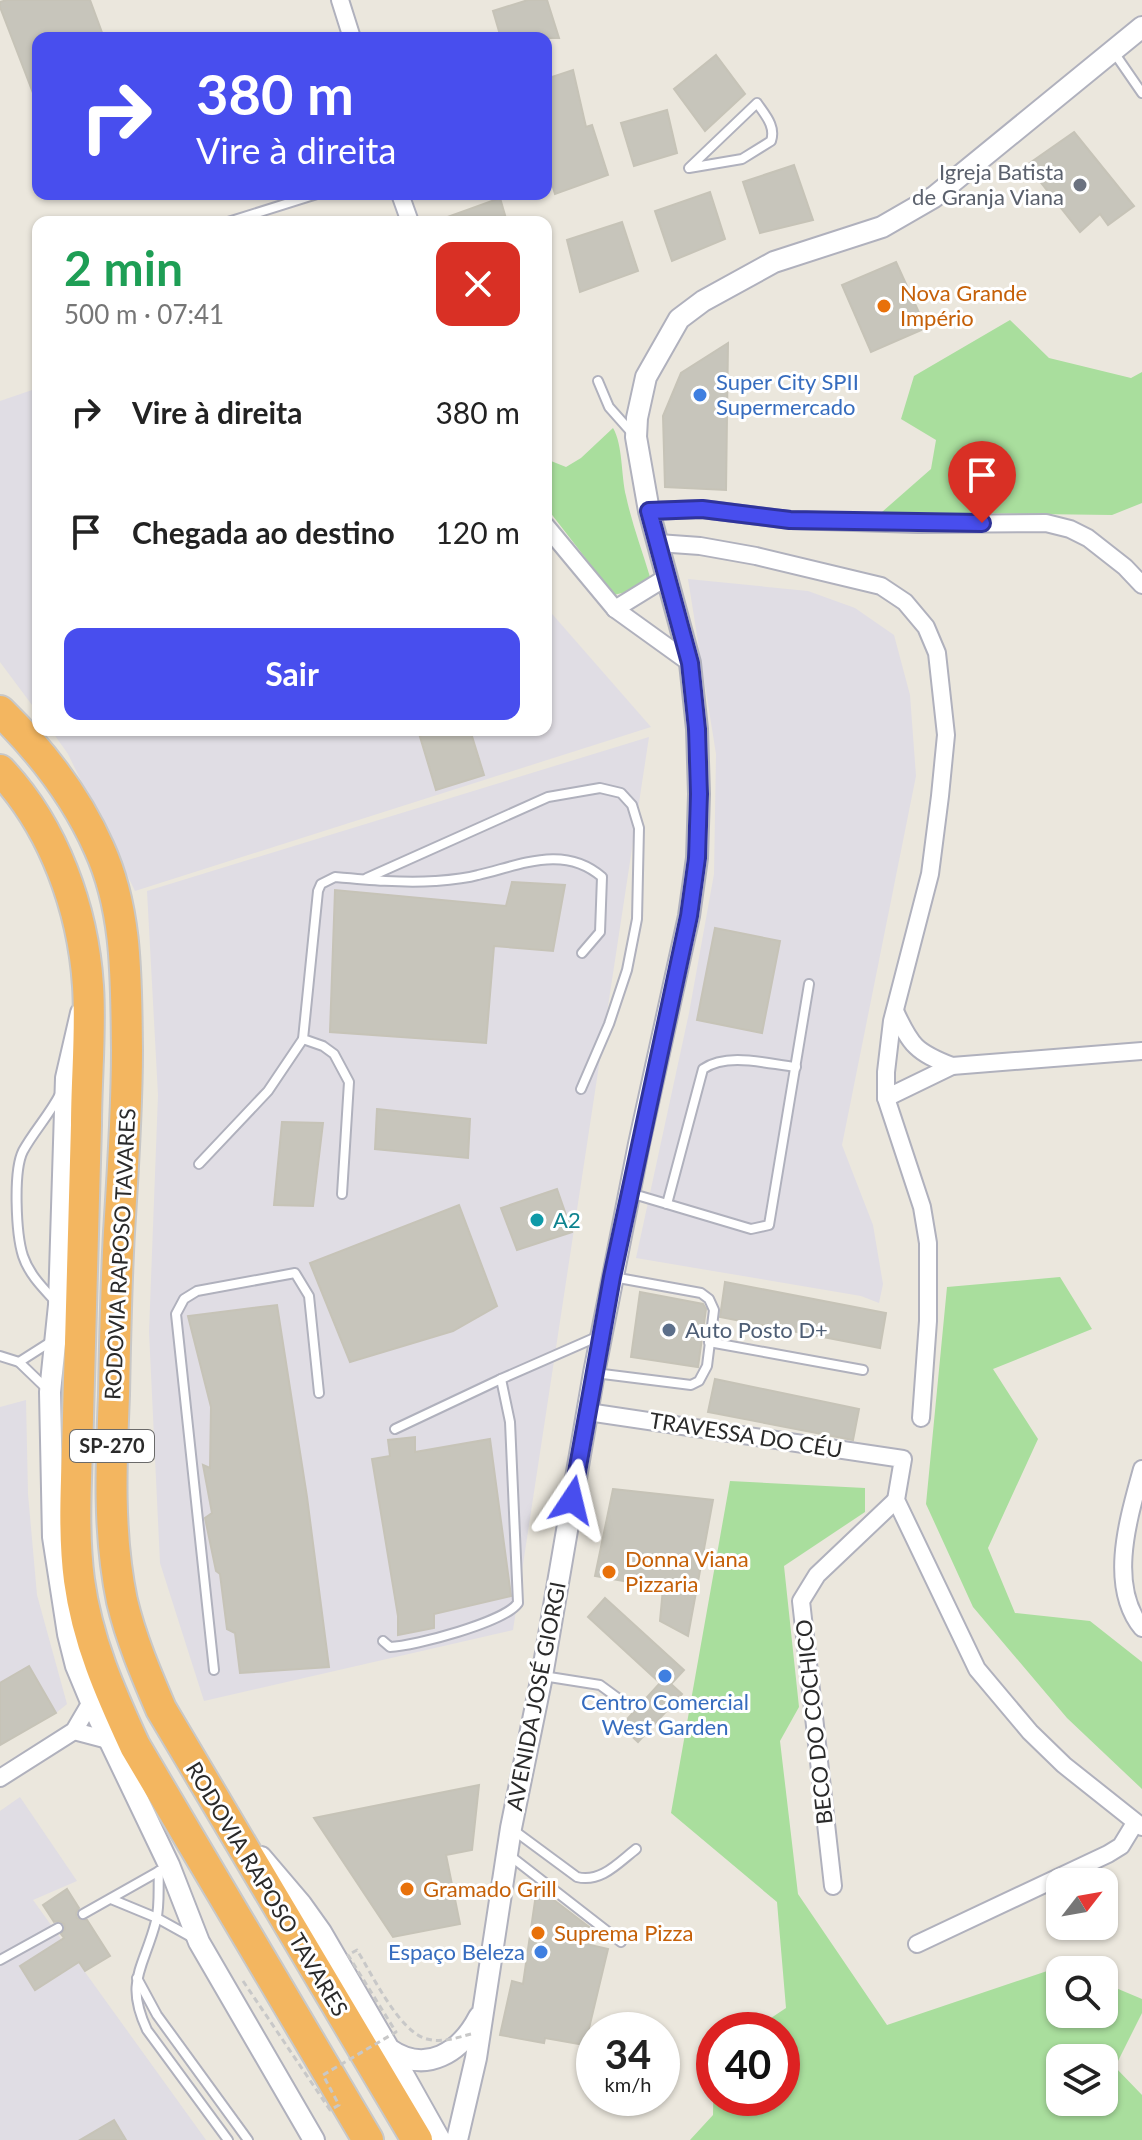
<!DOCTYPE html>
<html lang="pt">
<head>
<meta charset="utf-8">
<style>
	:root { --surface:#fff; --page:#f2f2f2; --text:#222; --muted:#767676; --accent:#484eee }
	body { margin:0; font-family:Lato,sans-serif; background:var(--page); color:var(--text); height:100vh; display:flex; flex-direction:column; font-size:30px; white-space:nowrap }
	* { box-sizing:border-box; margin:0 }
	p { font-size:26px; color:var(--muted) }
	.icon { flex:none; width:44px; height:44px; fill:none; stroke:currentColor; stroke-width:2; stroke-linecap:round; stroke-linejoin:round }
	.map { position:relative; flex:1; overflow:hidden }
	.panel { position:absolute; left:32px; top:216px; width:520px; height:520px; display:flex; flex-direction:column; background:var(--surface); border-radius:16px; box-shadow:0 2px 6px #0004 }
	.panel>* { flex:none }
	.hud { position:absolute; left:32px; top:32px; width:520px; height:168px; border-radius:16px; box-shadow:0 2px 6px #0004; background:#484eee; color:#fff; overflow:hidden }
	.needle { width:52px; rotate:59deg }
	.tools { position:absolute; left:1046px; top:1868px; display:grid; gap:16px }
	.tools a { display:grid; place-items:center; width:72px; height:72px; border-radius:16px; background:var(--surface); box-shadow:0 2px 6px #0004; font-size:40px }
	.speed { position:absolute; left:576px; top:2012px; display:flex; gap:16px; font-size:40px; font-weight:700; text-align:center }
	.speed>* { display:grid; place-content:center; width:104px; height:104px; border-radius:50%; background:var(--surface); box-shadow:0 2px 6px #0004; line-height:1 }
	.speed small { font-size:20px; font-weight:400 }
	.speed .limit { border:12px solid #d22; background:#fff; color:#111 }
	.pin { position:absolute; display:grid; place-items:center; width:68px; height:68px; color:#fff; margin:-82px -34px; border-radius:50% 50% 50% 0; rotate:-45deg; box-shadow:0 0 8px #0007 }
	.pin .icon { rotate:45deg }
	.me { position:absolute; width:88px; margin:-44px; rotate:10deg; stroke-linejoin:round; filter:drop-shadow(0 0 6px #0008) }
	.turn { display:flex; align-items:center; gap:28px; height:168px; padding:0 32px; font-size:36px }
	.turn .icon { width:104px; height:104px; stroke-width:2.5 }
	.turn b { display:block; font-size:56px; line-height:68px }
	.round { display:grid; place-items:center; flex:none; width:84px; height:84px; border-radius:16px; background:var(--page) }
	.head { display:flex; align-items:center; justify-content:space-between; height:136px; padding:0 32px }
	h1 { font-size:48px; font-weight:700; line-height:60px; color:#1e9e55 }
	.action { display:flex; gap:16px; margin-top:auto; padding:16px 32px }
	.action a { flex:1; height:92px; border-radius:16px; background:var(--accent); color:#fff; font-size:32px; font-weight:700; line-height:92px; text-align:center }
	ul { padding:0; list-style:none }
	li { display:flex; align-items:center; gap:24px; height:120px; padding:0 32px }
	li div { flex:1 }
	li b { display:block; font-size:30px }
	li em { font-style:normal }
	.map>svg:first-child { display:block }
	.industrial { fill:#e0dde4 }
	.green { fill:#a9de9d; fill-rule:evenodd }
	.building { fill:#c7c5bb; stroke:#c6c3b7; stroke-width:2 }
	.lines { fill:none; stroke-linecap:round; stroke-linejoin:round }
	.service-casing { stroke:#b0b1bd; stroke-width:12 }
	.minor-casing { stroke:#b0b1bd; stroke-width:20 }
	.tertiary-casing { stroke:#b0b1bd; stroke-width:24 }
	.motorway-casing { stroke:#c8c8c8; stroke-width:34 }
	.service { stroke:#fff; stroke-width:8 }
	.minor { stroke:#fff; stroke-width:16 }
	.tertiary { stroke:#fff; stroke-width:20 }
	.motorway { stroke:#f3b660; stroke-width:30 }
	.path-bridge { stroke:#c8c8c8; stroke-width:3; stroke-dasharray:6 4; stroke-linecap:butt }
	.route-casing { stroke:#2f339b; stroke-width:20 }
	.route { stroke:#484eee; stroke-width:14 }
	.worship-dot { fill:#6b7280; stroke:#fff; stroke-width:3 }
	.food-dot { fill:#e8710a; stroke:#fff; stroke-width:3 }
	.shop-dot { fill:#3f7fe0; stroke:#fff; stroke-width:3 }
	.culture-dot { fill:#0f9aa8; stroke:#fff; stroke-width:3 }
	.service-dot { fill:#5c6f8a; stroke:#fff; stroke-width:3 }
	.labels { text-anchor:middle; stroke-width:6; stroke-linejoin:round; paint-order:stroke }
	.shield { fill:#fff; stroke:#6a6a6a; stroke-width:2 }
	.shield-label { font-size:20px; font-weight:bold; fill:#2a2a2a }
	.worship-label { font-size:22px; fill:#5b616d; stroke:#fff; text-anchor:end }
	.food-label { font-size:22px; fill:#c56008; stroke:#fff; text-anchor:start }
	.shop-label { font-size:22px; fill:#366cbe; stroke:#fff; text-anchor:start }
	.culture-label { font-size:22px; fill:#0d838f; stroke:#fff; text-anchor:start }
	.street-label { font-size:22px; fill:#2a2a2a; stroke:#fff }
	.service-label { font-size:22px; fill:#4e5e75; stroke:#fff; text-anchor:start }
</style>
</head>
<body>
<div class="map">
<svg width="1142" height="2140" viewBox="0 0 1142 2140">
	<rect width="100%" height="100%" fill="#ebe7dd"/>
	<!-- industrial -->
	<g class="industrial">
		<path d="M 38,388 L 38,713 L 0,662 L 0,401 Z"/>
		<path d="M 688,579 L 808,591 L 855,608 L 894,635 L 910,695 L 916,776 L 842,1145 L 873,1225 L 883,1284 L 879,1303 L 861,1296 L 636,1258 L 689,1013 L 714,874 L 716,754 Z"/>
		<path d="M 546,607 L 651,727 L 135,891 L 68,754 L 51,730 L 546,730 Z"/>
		<path d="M 649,737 L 513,1630 L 204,1701 L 160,1563 L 149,1332 L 158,1095 L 147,891 Z"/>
		<path d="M 26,1400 L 28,1494 L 37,1595 L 67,1704 L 56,1713 L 0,1745 L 0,1407 Z"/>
		<path d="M 20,1797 L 77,1881 L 33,1900 L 206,2140 L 0,2140 L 0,1811 Z"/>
	</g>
	<!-- green -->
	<g class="green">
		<path d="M 1010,320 L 1049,358 L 1131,378 L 1142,372 L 1142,503 L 1112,515 L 882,512 L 931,469 L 936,440 L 901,419 L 914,376 Z"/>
		<path d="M 613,428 C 623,445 621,476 626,496 C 632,524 642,550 650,577 L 646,587 L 614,595 L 546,507 L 546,459 L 566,467 L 581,458 Z"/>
		<path d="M 1060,1277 L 1092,1329 L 993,1369 L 1038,1439 L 988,1548 L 1015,1613 L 1090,1621 L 1142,1662 L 1142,1789 L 1067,1718 L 973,1607 L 926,1504 L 947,1287 Z"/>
		<path d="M 730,1481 L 865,1488 L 865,1512 L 784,1566 L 799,1707 L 780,1741 L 798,1894 L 887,2025 L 1065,1965 L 1075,1970 L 1060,1970 L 1060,2014 L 1104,2014 L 1104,1983 L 1142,1999 L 1142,2013 L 1115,2067 L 1142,2095 L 1142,2140 L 690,2140 L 713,2115 L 714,2057 L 714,2098 L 782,2098 L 782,2030 L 753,2030 L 786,2008 L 777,1902 L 671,1813 ZM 1060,2058 L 1104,2058 L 1104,2102 L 1060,2102 Z"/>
	</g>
	<!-- building -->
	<g class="building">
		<path d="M 7,0 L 90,0 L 104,38 L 38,38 L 38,106 L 0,7 L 0,2 Z"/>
		<path d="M 528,0 L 547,0 L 559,38 L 501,38 L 493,11 Z"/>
		<path d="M 716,55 L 745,94 L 705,131 L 674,89 Z"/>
		<path d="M 573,70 L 586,127 L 592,125 L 608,175 L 555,194 L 546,164 L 546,79 Z"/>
		<path d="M 667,110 L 677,153 L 634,166 L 621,123 Z"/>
		<path d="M 1074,132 L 1134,206 L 1108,225 L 1100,214 L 1080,232 L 1027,165 Z"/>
		<path d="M 794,165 L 813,220 L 760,233 L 743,182 Z"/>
		<path d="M 710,192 L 725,239 L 672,261 L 655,211 Z"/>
		<path d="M 500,198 L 507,222 L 440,222 L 439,220 Z"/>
		<path d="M 622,222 L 638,271 L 580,292 L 567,240 Z"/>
		<path d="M 896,262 L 926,328 L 871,352 L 842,285 Z"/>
		<path d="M 728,343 L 726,490 L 665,487 L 663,416 L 681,373 Z"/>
		<path d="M 418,730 L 470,730 L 484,775 L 436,790 Z"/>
		<path d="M 512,882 L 565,885 L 553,951 L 494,946 L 486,1043 L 330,1032 L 335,890 L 506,906 Z"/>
		<path d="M 715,928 L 780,941 L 762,1033 L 697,1020 Z"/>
		<path d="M 377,1109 L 470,1119 L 468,1158 L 375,1149 Z"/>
		<path d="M 282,1122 L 323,1123 L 313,1206 L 274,1205 Z"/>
		<path d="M 557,1189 L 572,1232 L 517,1250 L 501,1208 Z"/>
		<path d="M 459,1205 L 497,1306 L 453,1331 L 350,1362 L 310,1263 Z"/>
		<path d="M 725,1282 L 886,1313 L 880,1348 L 720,1317 Z"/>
		<path d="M 640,1292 L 703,1304 L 706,1309 L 698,1367 L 631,1357 Z"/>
		<path d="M 277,1305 L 307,1497 L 329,1667 L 240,1673 L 235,1633 L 227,1629 L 220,1574 L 216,1571 L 205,1518 L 212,1513 L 203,1465 L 210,1468 L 211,1407 L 188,1316 Z"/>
		<path d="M 715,1379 L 859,1409 L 853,1440 L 708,1412 Z"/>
		<path d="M 415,1437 L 415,1452 L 490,1439 L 511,1596 L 434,1614 L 434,1628 L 398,1635 L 398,1616 L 372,1459 L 390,1456 L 388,1440 Z"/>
		<path d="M 613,1489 L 713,1500 L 688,1636 L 660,1621 L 663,1588 L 595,1576 Z"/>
		<path d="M 605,1598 L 684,1670 L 671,1684 L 682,1694 L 638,1742 L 621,1726 L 660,1683 L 588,1617 Z"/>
		<path d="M 29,1666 L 56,1713 L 0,1745 L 0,1683 Z"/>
		<path d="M 479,1785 L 472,1850 L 446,1855 L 460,1924 L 393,1937 L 314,1818 Z"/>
		<path d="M 537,1887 L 589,1927 L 586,1944 L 608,1949 L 585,2045 L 545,2038 L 544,2043 L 500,2035 L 512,1981 L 523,1984 Z"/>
		<path d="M 67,1889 L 79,1908 L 76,1913 L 77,1918 L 87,1920 L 110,1956 L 85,1971 L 79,1962 L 35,1990 L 20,1966 L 64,1938 L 61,1934 L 65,1929 L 64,1924 L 59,1921 L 54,1922 L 43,1905 Z"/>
		<path d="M 114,2120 L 126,2140 L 80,2140 Z"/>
	</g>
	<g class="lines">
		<!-- service casing -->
		<g class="service-casing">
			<g id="service">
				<path d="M 1113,51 L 1142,93"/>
				<path d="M 757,103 C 765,115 776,126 771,141 L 742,159 L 689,168 Z"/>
				<path d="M 228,222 L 317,194"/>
				<path d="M 598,381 L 609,407 L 632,433"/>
				<path d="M 367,878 L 548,797 L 600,788 L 621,793 L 632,805 L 639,828 L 637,919 L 627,970 L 609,1024 L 581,1089"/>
				<path d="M 199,1164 L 268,1091 L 303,1039"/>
				<path d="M 630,1193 L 751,1229 L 769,1225 L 809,984"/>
				<path d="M 342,1194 L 349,1082 L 334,1054 L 323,1046 L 303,1039 L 318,891 L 321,884 L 335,877 C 368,880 402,883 435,881 C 449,880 464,879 478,875 C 521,865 564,844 602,877 L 600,932 L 582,953"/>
				<path d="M 667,1204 L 703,1069 C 728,1052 767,1064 796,1067"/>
				<path d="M 55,1301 C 42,1287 29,1274 23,1256 C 16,1234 13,1171 23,1151 C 34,1131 50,1114 60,1094"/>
				<path d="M 709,1342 L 863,1370"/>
				<path d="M 0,1356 L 19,1362 L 47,1389"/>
				<path d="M 19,1362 L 52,1341"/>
				<path d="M 595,1373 L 691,1385 L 699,1381 L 707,1366 L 714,1310 L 709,1299 L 701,1293 L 613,1277"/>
				<path d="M 501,1379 L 599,1336"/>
				<path d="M 383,1641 L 390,1647 C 415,1646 505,1622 518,1603 L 510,1422 L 501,1379 L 395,1429"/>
				<path d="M 214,1670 L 176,1314 L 184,1299 L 197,1291 L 295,1273 L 309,1296 L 319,1393"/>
				<path d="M 543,1676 L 600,1685 L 630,1707"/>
				<path d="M 512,1829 L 577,1877 C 601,1883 618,1863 636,1849"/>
				<path d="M 509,1855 L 621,1942"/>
				<path d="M 159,1871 C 158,1887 160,1906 156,1921 C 144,1968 124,1981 147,2030 L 228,2140"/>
				<path d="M 111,1899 L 157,1918 L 193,1938"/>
				<path d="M 83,1914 L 161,1870"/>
				<path d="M 0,1960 L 58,1928"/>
				<path d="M 137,1978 L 157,2015 L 248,2140"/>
			</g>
		</g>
		<!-- minor casing -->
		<g class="minor-casing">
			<g id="minor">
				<path d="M 340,0 L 352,38"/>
				<path d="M 400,194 L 410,222"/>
				<path d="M 649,511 L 702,509 L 790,520 L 918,524 L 1046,523 L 1070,529 L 1088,538 L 1125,567 L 1142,585"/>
				<path d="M 546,526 L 615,609 L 690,663"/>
				<path d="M 658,543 L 700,546 L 756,556 L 881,586 L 905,602 L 926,627 L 937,653 L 946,735 L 940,796 L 930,874 L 892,1021 L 886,1072 L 886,1098 L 922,1207 L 928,1243 L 928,1321 L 921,1418"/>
				<path d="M 615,609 L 667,577"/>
				<path d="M 895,1011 C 911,1046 916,1052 952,1066"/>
				<path d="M 886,1098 L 952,1066 L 1142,1051"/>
				<path d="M 588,1412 L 903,1459 L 896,1500 L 977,1669 L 1030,1732 L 1064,1765 L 1142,1827"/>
				<path d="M 1142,1469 C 1129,1517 1107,1585 1142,1628"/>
				<path d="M 74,1731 L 108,1740"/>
				<path d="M 0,1778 L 74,1731 L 91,1702"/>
				<path d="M 833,1886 L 801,1601 L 817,1575 L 896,1500"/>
				<path d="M 917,1944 L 1108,1854 L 1121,1846 L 1135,1823"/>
			</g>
		</g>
		<!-- tertiary casing -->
		<g class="tertiary-casing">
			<g id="tertiary">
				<path d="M 81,1013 L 66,1078 L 59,1305 L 50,1392 L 53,1537 L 68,1634 L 76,1666 L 91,1702 L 169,1865 L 199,1942 L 314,2140"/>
				<path d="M 261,1857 L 301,1904 L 321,1932 L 389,2049 C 426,2075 461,2052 479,2017"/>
				<path d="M 389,2049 L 440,2140"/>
				<path d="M 457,2140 L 476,2058 L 511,1828 L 542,1676 L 594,1373 L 639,1144 L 689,916 L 697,858 L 699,794 L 697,729 L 690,663 L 649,511 L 636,437 L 637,418 L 646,377 L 679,319 L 703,301 L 774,262 L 882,227 L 934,197 L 1142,27"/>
			</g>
		</g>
		<!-- motorway casing -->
		<g class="motorway-casing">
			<g id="motorway">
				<path d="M 0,711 C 40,750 76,796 99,848 C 128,911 126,982 127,1050 C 127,1111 123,1171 119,1232 C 116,1286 115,1341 114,1395 C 111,1464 108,1534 122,1601 C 131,1639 146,1674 161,1709 L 417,2140"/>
				<path d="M 0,770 C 54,827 83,909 88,986 C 91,1031 86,1079 86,1125 C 84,1222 81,1319 78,1416 C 77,1470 72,1526 79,1580 C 87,1640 110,1692 135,1746 L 368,2140"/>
			</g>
		</g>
		<!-- service -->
		<use href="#service" class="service"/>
		<!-- minor -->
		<use href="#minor" class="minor"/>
		<!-- tertiary -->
		<use href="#tertiary" class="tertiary"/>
		<!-- motorway -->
		<use href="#motorway" class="motorway"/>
		<!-- path-bridge -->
		<path class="path-bridge" d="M 243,1981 L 330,2110 L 339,2105 L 323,2075 L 396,2032 L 348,1955 L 357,1950 C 372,1974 399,2032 427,2039 C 442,2043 456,2038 471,2034"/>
	</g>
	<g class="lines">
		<!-- route casing -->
		<g class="route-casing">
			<path id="route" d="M 572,1500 L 612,1277 L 689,916 L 697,858 L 699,794 L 697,729 L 690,663 L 649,511 L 702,509 L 790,520 L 982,523"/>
		</g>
		<!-- route -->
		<use href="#route" class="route"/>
	</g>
	<!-- markers -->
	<circle class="worship-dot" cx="1080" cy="185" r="8"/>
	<g class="food-dot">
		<circle cx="884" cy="306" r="8"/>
		<circle cx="609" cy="1572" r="8"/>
		<circle cx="407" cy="1889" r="8"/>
		<circle cx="538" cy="1933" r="8"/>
	</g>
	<g class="shop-dot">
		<circle cx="700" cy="395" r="8"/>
		<circle cx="665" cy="1676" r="8"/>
		<circle cx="541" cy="1952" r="8"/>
	</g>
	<circle class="culture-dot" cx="537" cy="1220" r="8"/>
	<circle class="service-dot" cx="669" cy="1330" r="8"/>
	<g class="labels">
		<!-- shield labels -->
		<rect class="shield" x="70" y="1430" width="84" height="32" rx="6"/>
		<g class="shield-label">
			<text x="112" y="1453">SP-270</text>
		</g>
		<!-- worship labels -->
		<g class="worship-label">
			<text x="1064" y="180">Igreja Batista<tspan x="1064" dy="25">de Granja Viana</tspan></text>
		</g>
		<!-- food labels -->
		<g class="food-label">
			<text x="900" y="301">Nova Grande<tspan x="900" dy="25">Império</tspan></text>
			<text x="625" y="1567">Donna Viana<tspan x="625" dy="25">Pizzaria</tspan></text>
			<text x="423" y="1897">Gramado Grill</text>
			<text x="554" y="1941">Suprema Pizza</text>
		</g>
		<!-- shop labels -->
		<g class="shop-label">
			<text x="716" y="390">Super City SPII<tspan x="716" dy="25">Supermercado</tspan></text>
			<text x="665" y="1710" text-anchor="middle">Centro Comercial<tspan x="665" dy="25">West Garden</tspan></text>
			<text x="525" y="1960" text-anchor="end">Espaço Beleza</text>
		</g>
		<!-- culture labels -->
		<g class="culture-label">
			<text x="553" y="1228">A2</text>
		</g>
		<!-- street labels -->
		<g class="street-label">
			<text transform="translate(120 1254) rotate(-87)" y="8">RODOVIA RAPOSO TAVARES</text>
			<text transform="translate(746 1435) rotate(9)" y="8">TRAVESSA DO CÉU</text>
			<text transform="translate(536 1696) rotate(-79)" y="8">AVENIDA JOSÉ GIORGI</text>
			<text transform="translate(814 1722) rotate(-96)" y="8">BECO DO COCHICO</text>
			<text transform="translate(267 1889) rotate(59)" y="8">RODOVIA RAPOSO TAVARES</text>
		</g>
		<!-- service labels -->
		<g class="service-label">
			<text x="685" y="1338">Auto Posto D+</text>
		</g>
	</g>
</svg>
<div class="tools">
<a><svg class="needle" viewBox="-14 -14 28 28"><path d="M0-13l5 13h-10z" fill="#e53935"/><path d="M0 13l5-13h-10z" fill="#767676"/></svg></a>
<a><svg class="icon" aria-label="search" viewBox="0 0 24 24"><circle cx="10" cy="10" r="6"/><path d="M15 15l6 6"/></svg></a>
<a><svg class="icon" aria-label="layers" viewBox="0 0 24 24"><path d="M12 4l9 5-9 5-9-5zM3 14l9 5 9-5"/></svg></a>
</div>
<div class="speed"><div>34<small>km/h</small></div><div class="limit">40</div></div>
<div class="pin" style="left:982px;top:523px;background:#d93025"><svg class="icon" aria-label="arrive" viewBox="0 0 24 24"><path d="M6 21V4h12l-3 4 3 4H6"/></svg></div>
<svg class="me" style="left:572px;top:1500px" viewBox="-20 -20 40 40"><path d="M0-17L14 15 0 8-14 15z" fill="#484eee" stroke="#fff" stroke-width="4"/></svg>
<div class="hud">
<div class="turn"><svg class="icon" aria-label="right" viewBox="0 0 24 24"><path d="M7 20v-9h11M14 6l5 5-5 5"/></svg><div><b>380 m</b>Vire à direita</div></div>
</div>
<section class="panel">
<div class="head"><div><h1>2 min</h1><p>500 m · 07:41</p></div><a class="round" style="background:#d93025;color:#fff"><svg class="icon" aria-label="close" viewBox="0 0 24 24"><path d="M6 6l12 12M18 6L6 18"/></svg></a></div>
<ul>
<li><svg class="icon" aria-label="right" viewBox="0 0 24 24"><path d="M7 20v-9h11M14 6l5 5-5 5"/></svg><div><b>Vire à direita</b></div><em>380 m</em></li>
<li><svg class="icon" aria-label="arrive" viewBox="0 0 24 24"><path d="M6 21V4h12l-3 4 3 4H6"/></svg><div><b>Chegada ao destino</b></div><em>120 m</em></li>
</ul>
<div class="action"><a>Sair</a></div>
</section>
</div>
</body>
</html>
